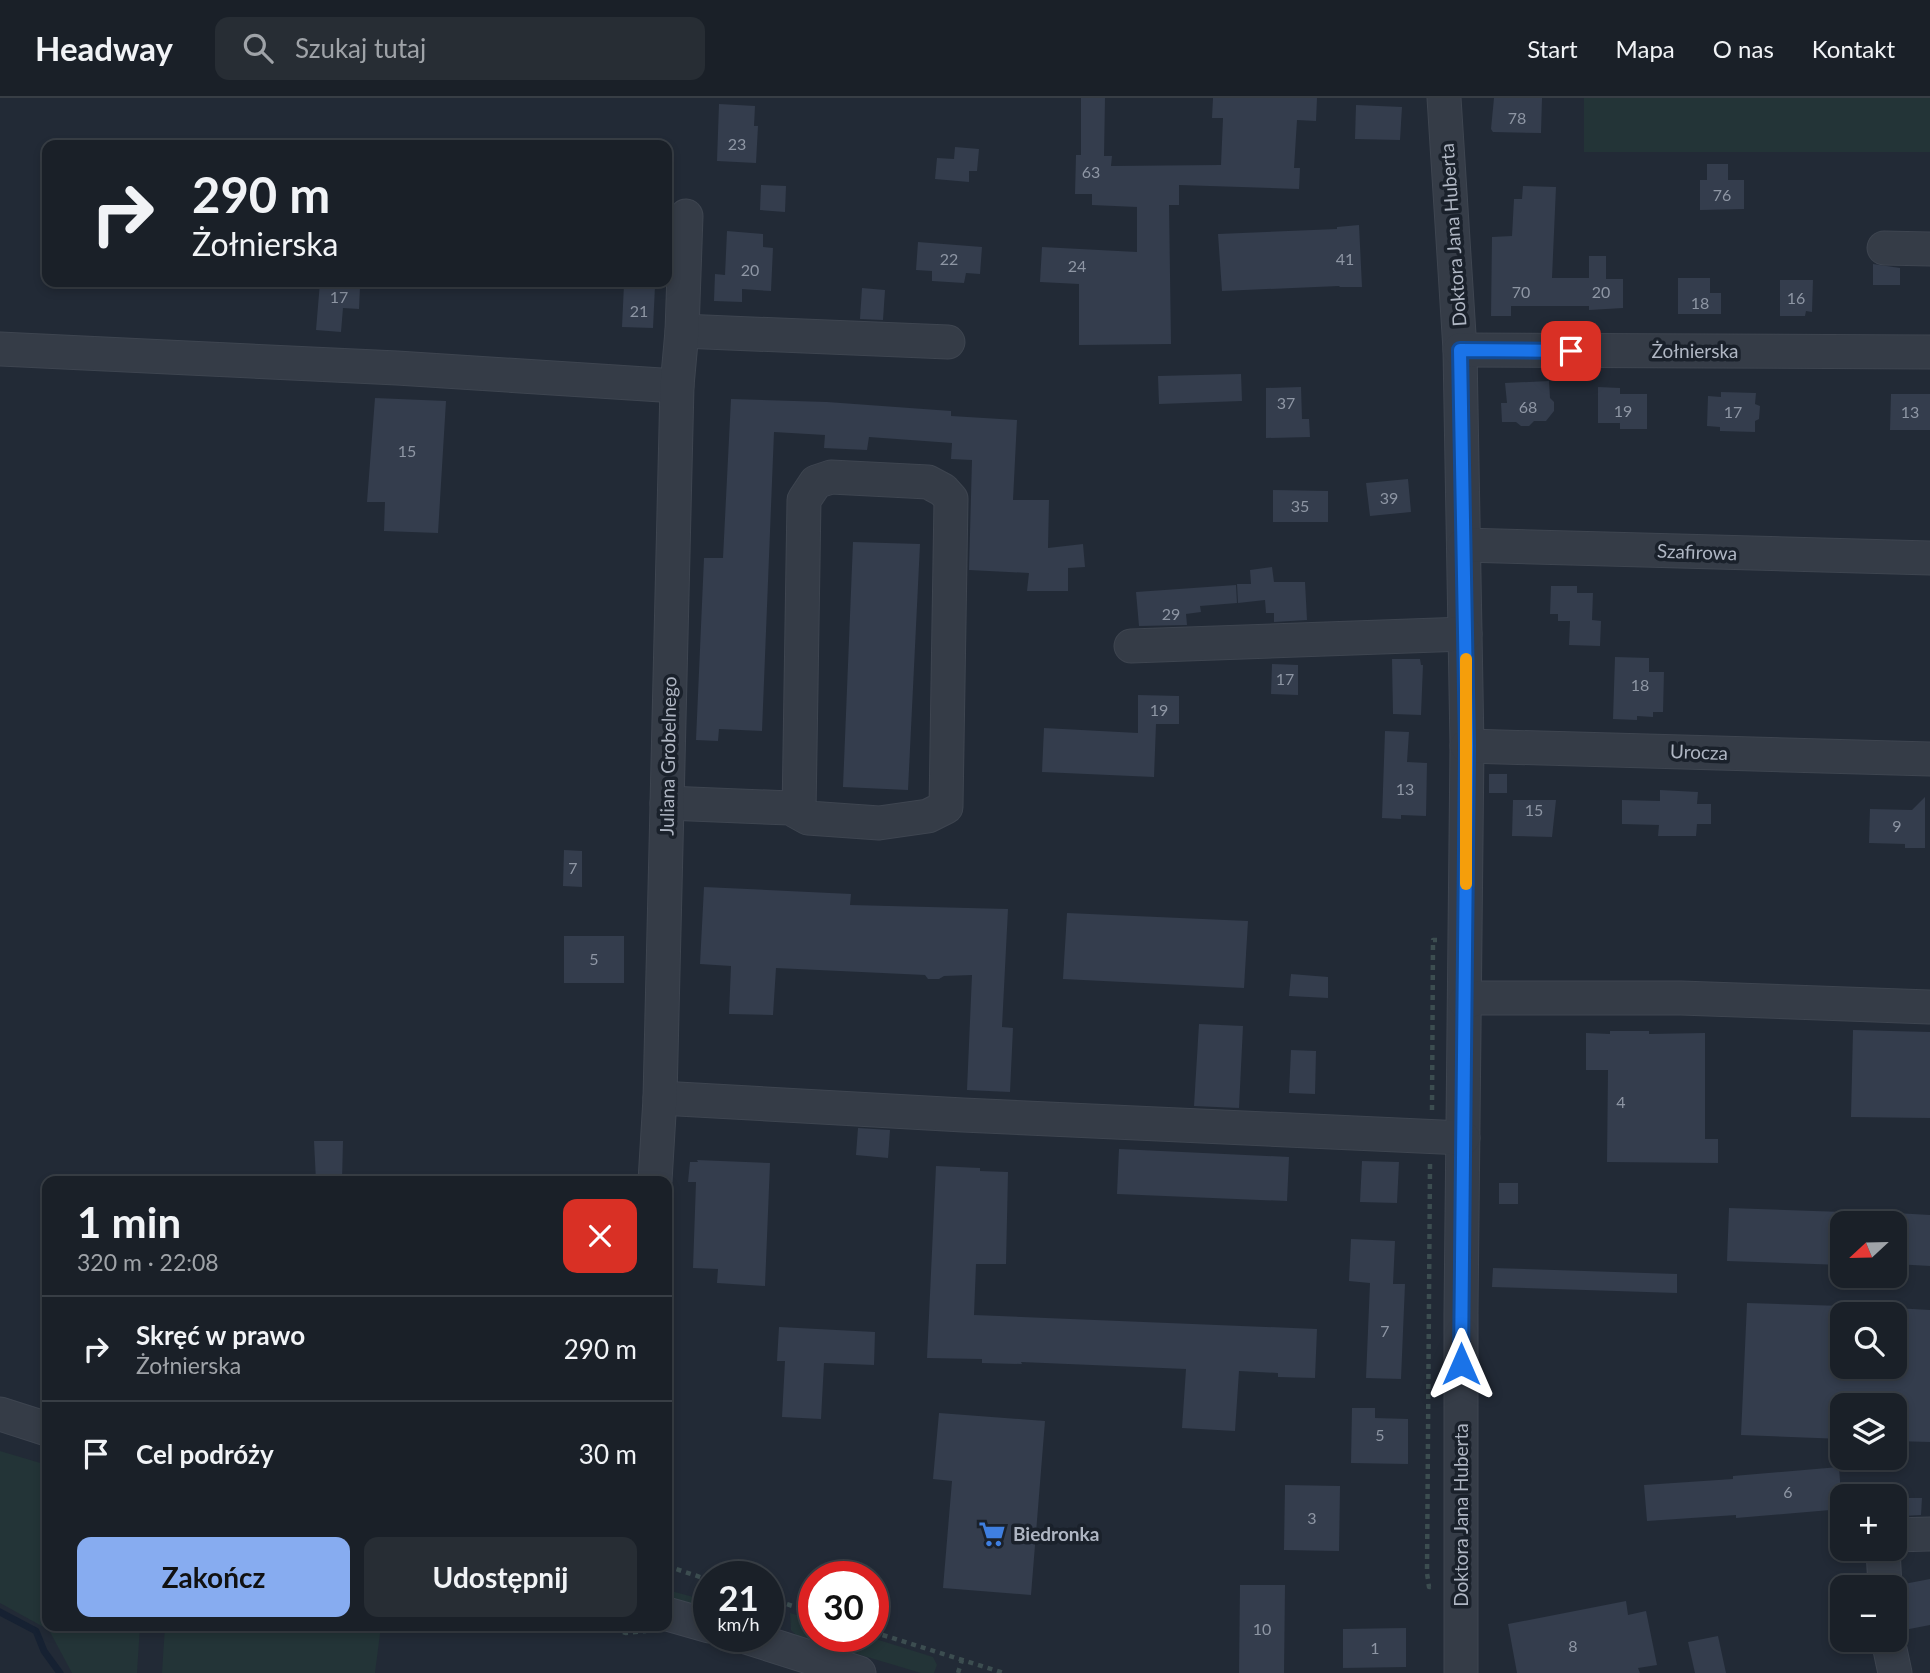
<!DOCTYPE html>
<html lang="pl">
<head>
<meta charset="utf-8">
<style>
	:root { --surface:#1a2028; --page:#272d34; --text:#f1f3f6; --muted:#9fa3a8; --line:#383e45; --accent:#87acf0 }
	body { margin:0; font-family:Lato,sans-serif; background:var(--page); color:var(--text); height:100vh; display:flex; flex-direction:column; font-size:26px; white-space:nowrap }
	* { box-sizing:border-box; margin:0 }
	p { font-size:23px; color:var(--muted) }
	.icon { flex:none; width:38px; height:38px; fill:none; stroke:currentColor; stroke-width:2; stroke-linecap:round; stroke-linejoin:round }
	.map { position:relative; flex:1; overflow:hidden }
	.sheet { position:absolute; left:42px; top:1078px; width:630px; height:455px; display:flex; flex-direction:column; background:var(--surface); border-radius:14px; box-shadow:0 4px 10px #0003,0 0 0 2px var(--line) }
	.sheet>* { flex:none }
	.guide { position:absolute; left:42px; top:42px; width:630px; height:147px; border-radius:14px; box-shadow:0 4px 10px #0003,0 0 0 2px var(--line); background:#1a2028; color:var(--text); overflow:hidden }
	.needle { width:46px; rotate:248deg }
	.buttons { position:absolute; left:1830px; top:1113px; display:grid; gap:14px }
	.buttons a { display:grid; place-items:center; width:77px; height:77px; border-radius:14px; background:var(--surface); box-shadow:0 4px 10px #0003,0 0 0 2px var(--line); font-size:35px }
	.speed { position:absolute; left:693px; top:1463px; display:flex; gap:14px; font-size:35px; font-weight:700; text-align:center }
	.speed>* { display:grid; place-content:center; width:91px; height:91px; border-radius:50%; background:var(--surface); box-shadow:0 4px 10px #0003,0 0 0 2px var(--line); line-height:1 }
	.speed small { font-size:18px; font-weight:400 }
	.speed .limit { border:10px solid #d22; background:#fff; color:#111 }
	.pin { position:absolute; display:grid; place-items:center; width:60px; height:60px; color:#fff; margin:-30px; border-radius:14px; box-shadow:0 4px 10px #0006 }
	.me { position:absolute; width:77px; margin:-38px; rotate:0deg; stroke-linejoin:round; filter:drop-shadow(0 0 5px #0008) }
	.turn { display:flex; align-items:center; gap:24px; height:147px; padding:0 35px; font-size:32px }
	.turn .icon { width:91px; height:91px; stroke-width:2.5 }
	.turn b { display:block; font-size:49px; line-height:60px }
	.round { display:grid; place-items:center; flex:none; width:74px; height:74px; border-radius:14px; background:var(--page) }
	.summary { display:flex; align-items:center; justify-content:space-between; height:119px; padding:0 35px }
	h1 { font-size:42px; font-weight:700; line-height:52px }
	.cta { display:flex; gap:14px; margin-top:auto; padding:14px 35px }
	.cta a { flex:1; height:80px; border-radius:14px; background:var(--accent); color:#111; font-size:28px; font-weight:700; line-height:80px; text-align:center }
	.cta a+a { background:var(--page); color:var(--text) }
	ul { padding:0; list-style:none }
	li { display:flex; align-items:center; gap:21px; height:105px; padding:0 35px; border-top:2px solid var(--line) }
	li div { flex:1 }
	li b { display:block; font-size:26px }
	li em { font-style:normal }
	header { display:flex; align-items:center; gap:42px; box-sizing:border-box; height:98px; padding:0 35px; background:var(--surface); border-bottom:2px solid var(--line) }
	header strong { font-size:33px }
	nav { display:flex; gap:38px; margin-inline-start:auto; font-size:24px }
	.search { width:490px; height:63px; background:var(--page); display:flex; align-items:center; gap:18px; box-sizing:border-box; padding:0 24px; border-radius:14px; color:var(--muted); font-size:26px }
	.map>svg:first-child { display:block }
	.green { fill:#233437 }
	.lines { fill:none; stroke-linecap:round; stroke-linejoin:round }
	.stream { stroke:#162132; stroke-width:7 }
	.building { fill:#343d4d }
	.minor-casing { stroke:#3e4550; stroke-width:35 }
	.path { stroke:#3c4d50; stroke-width:4.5; stroke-dasharray:5 5; stroke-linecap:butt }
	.minor { stroke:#353c47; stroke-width:33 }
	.route-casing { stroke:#114b97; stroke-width:18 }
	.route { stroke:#1a73e8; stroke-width:12 }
	.slow { stroke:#f59e0b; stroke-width:12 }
	.labels { text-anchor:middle; stroke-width:7; stroke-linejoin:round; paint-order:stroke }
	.number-label { font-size:16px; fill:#8e96a4 }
	.street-label { font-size:19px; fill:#afb6c3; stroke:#1a212b }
	.poi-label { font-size:19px; font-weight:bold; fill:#afb6c3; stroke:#1a212b; text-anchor:start }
</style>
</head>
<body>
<header>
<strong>Headway</strong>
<div class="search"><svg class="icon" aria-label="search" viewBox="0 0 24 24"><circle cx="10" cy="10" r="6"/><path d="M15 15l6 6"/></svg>Szukaj tutaj</div>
<nav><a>Start</a><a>Mapa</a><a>O nas</a><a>Kontakt</a></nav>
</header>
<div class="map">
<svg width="1930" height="1575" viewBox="0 0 1930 1575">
	<rect width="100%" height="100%" fill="#222a36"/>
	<!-- green -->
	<g class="green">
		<rect x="1584" y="0" width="346" height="54"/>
		<path d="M 0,1353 L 47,1367 L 47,1528 L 140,1528 L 137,1575 L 72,1575 L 49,1532 L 0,1505 Z"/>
		<path d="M 667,1477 L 672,1479 L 671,1493 L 701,1501 L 709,1497 L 709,1513 L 667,1500 Z"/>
		<path d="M 790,1515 L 814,1522 L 814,1538 L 866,1538 L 933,1559 L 937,1567 L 934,1575 L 921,1575 L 797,1538 L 791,1532 Z"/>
		<path d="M 165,1528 L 381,1528 L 375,1575 L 162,1575 Z"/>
	</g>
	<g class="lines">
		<!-- stream -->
		<path class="stream" d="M 0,1514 L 36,1533 L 44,1553 L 60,1575"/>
	</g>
	<!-- building -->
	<g class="building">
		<path d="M 1081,0 L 1105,0 L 1104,58 L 1112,58 L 1111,68 L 1221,67 L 1223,20 L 1212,20 L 1213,0 L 1317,0 L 1316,23 L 1297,22 L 1294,70 L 1300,70 L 1299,91 L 1179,87 L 1179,107 L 1169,107 L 1171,246 L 1079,247 L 1079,186 L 1040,184 L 1042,149 L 1137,154 L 1137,109 L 1092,107 L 1092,96 L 1075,96 L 1076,57 L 1081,57 Z"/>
		<path d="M 1494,0 L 1542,0 L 1541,35 L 1493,34 L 1491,31 Z"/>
		<path d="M 719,6 L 755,8 L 754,28 L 758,28 L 756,65 L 717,63 Z"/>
		<path d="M 1356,7 L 1402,9 L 1400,42 L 1355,41 Z"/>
		<path d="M 955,49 L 979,51 L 977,73 L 969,73 L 969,84 L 935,81 L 937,60 L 954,61 Z"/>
		<path d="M 1707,66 L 1728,66 L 1728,82 L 1744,82 L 1744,111 L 1700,112 L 1700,82 L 1707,82 Z"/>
		<path d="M 761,87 L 786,88 L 785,114 L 760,112 Z"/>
		<path d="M 1523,88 L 1556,89 L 1552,180 L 1589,180 L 1589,158 L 1606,158 L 1606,181 L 1623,181 L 1623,210 L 1589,212 L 1589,208 L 1511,208 L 1511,218 L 1491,218 L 1492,139 L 1512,138 L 1514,101 L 1522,101 Z"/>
		<path d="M 1359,127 L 1362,189 L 1340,189 L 1339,188 L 1222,193 L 1218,136 L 1337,131 L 1337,129 Z"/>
		<path d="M 727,133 L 763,136 L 763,149 L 773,150 L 771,193 L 742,191 L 742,204 L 714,203 L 715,176 L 725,177 Z"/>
		<path d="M 918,144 L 982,149 L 980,176 L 966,175 L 964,185 L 932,183 L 932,173 L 916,172 Z"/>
		<path d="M 1873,166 L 1900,170 L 1900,187 L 1873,187 Z"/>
		<path d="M 1678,180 L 1710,180 L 1710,195 L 1721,195 L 1721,216 L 1678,216 Z"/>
		<path d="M 1780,182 L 1813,182 L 1812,214 L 1806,213 L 1805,218 L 1780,218 Z"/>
		<path d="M 320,184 L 355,184 L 355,188 L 360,189 L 359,211 L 343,210 L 341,234 L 316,232 Z"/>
		<path d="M 624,186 L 655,188 L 653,230 L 622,229 Z"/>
		<path d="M 862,190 L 885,192 L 883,222 L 860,221 Z"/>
		<path d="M 1241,276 L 1242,303 L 1159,306 L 1158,278 Z"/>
		<path d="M 1549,283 L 1550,300 L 1554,304 L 1554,313 L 1546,323 L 1534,323 L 1529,328 L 1521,328 L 1516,324 L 1502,324 L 1501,305 L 1507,305 L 1505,285 Z"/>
		<path d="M 1301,289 L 1302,321 L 1309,321 L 1310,339 L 1266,340 L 1266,290 Z"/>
		<path d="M 1598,289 L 1620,290 L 1620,296 L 1647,296 L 1647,331 L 1620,331 L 1620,325 L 1598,325 Z"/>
		<path d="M 1721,294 L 1756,295 L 1755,306 L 1760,308 L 1759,321 L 1755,323 L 1755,334 L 1720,333 L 1720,329 L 1707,328 L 1708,298 L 1721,299 Z"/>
		<path d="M 1891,296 L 1930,296 L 1930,332 L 1890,332 Z"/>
		<path d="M 375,300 L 446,303 L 438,435 L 384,433 L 385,404 L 367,404 Z"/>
		<path d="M 731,301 L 827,304 L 951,313 L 951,318 L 1017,322 L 1013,402 L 1049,402 L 1048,450 L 1083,446 L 1085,469 L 1068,470 L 1068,493 L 1027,493 L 1029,475 L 969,472 L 972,362 L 951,361 L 952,345 L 869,339 L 867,352 L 824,350 L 825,337 L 774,334 L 762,633 L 719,631 L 718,643 L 696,642 L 704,460 L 723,460 Z"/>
		<path d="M 1408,381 L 1411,414 L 1370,418 L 1366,385 Z"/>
		<path d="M 1273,392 L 1328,393 L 1328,424 L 1273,424 Z"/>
		<path d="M 853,444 L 920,446 L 908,692 L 843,689 Z"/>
		<path d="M 1272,469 L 1274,484 L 1305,484 L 1307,522 L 1274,524 L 1274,515 L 1266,515 L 1265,502 L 1238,505 L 1237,486 L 1251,486 L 1250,472 Z"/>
		<path d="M 1236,487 L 1237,505 L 1200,508 L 1201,514 L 1186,516 L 1187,527 L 1139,528 L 1136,494 Z"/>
		<path d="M 1551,488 L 1577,488 L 1577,495 L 1593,495 L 1592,522 L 1601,523 L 1600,548 L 1569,547 L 1570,523 L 1558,523 L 1558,516 L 1550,516 Z"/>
		<path d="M 1615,559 L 1649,560 L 1649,574 L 1664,574 L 1663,614 L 1653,614 L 1653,619 L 1637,618 L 1637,622 L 1613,621 Z"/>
		<path d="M 1392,561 L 1420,561 L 1421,567 L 1423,567 L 1421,617 L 1393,616 Z"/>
		<path d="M 1272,566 L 1298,567 L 1298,597 L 1271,596 Z"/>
		<path d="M 1138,597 L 1179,598 L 1179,626 L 1156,626 L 1154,679 L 1042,674 L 1044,630 L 1138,635 Z"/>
		<path d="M 1385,633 L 1409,634 L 1407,664 L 1427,665 L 1426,718 L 1401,717 L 1401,721 L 1382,720 Z"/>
		<rect x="1489" y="676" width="18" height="19"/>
		<path d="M 1660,692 L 1698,694 L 1697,706 L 1711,706 L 1711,726 L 1697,726 L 1696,738 L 1658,738 L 1659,727 L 1622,726 L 1622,702 L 1660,703 Z"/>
		<path d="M 1925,699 L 1925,750 L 1905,750 L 1905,746 L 1869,745 L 1870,711 L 1912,712 Z"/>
		<path d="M 1513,702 L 1556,702 L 1552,739 L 1512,738 Z"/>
		<path d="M 564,752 L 582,753 L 582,789 L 563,788 Z"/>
		<path d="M 704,789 L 851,796 L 850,807 L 1008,811 L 1002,929 L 1013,930 L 1010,994 L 967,992 L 972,877 L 944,878 L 939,881 L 928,881 L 925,877 L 776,870 L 773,917 L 729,916 L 731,868 L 700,866 Z"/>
		<path d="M 1067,815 L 1248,823 L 1244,890 L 1063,881 Z"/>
		<rect x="564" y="838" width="60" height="47"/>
		<path d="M 1291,876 L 1328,879 L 1328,900 L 1289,898 Z"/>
		<path d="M 1199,926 L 1243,928 L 1239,1010 L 1194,1008 Z"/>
		<path d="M 1853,932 L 1930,934 L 1930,1020 L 1851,1019 Z"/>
		<path d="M 1610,933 L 1649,933 L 1649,936 L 1705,935 L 1705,1041 L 1718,1041 L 1718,1065 L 1607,1064 L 1608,972 L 1586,972 L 1586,935 L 1610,936 Z"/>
		<path d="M 1291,952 L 1316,953 L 1315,996 L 1289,995 Z"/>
		<path d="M 858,1030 L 890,1032 L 888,1060 L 856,1057 Z"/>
		<path d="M 314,1043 L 343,1043 L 342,1083 L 316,1083 Z"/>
		<path d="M 1119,1051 L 1289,1059 L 1287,1103 L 1117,1096 Z"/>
		<path d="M 697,1062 L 770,1065 L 765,1188 L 717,1185 L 718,1171 L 693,1170 L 696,1084 L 688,1084 L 690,1064 L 698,1064 Z"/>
		<path d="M 1362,1063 L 1399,1064 L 1397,1105 L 1360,1104 Z"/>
		<path d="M 936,1068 L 980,1070 L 980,1073 L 1008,1074 L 1006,1166 L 976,1166 L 974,1217 L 1317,1231 L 1315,1280 L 1278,1279 L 1278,1275 L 1239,1273 L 1235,1333 L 1182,1330 L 1186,1271 L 1021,1264 L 1022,1266 L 982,1265 L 982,1261 L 927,1260 Z"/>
		<rect x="1499" y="1085" width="19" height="21"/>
		<path d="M 1729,1110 L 1843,1114 L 1843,1167 L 1727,1163 Z"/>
		<path d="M 1895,1115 L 1930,1117 L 1930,1168 L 1895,1166 Z"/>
		<path d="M 1351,1141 L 1395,1143 L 1393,1186 L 1405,1186 L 1401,1281 L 1366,1280 L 1370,1185 L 1349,1183 Z"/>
		<path d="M 1493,1170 L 1677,1176 L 1677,1195 L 1492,1189 Z"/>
		<path d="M 1747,1205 L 1843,1208 L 1843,1269 L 1895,1269 L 1895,1210 L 1930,1212 L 1930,1344 L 1895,1343 L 1895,1307 L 1843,1307 L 1843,1341 L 1741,1337 Z"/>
		<path d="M 779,1229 L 875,1234 L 874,1267 L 824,1265 L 821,1321 L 782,1319 L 785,1263 L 777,1263 Z"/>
		<path d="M 1352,1310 L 1375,1310 L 1375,1320 L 1408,1321 L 1408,1366 L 1351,1365 Z"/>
		<path d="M 939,1315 L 1045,1323 L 1031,1497 L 943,1490 L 952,1383 L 933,1381 Z"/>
		<path d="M 1839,1369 L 1842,1411 L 1736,1420 L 1736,1417 L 1647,1423 L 1644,1387 L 1733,1381 L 1733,1378 Z"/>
		<path d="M 1285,1387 L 1340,1388 L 1339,1453 L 1284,1452 Z"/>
		<path d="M 1904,1400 L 1922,1400 L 1921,1417 L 1903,1418 Z"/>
		<path d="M 1930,1481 L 1930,1527 L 1904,1532 L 1898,1526 L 1895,1505 L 1902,1497 L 1904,1486 Z"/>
		<path d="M 1240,1487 L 1285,1487 L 1284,1575 L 1239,1575 Z"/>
		<path d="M 1626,1503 L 1628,1517 L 1646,1513 L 1657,1567 L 1638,1570 L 1640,1575 L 1517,1575 L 1508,1526 Z"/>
		<path d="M 1406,1530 L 1406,1569 L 1343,1570 L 1343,1531 Z"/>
		<path d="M 1718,1538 L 1726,1575 L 1695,1575 L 1688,1544 Z"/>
	</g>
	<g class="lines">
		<!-- minor casing -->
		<g class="minor-casing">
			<g id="minor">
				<path d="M 1444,0 L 1460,252 L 1467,648 L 1461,1215 L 1461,1575"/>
				<path d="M 1884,150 L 1930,151"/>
				<path d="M 682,233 L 948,244"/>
				<path d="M 0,251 L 397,270 L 677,288"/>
				<path d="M 1460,252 L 1930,254"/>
				<path d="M 1464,447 L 1930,460"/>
				<path d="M 1131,548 L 1465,536"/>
				<path d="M 1467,648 L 1930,661"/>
				<path d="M 667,705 L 790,710 L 808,720 L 879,725 L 928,718 L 946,709 L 951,401 L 943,392 L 928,384 L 831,379 L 816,384 L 804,402 L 799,715"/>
				<path d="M 1465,904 L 1479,900 L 1681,900 L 1929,909"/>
				<path d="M 660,1000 L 963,1017 L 1463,1040"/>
				<path d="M 655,1083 L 660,1000 L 677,288 L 682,233 L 686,118"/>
				<path d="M 0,1316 L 47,1331"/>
				<path d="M 1895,1437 L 1930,1436"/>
				<path d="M 1883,1451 L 1885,1489"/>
				<path d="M 667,1516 L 709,1528"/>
				<path d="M 743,1538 L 859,1575"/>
				<path d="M 1888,1542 L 1895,1575"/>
			</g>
		</g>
		<!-- path -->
		<g class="path">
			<path d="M 1432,1012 L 1433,842 L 1437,842"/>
			<path d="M 1430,1066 L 1427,1475 L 1429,1489 L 1434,1489"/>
			<path d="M 667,1468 L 709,1482"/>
			<path d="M 768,1500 L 814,1515"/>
			<path d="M 604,1528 L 626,1535 L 646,1533"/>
			<path d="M 873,1534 L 1004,1575"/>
			<path d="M 958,1575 L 962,1562"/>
		</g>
		<!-- minor -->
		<use href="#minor" class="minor"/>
	</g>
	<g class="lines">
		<!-- route casing -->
		<g class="route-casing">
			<path id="route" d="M 1461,1266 L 1467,648 L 1460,252 L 1571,253"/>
		</g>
		<!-- route -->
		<use href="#route" class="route"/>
		<!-- slow -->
		<path class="slow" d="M 1466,786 L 1466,561"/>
	</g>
	<!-- icons -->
	<defs>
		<g id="supermarket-bare" transform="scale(2.1)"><path d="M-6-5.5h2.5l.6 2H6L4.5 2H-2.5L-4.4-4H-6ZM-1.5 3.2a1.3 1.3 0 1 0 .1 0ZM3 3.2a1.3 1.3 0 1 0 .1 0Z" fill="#3f7fe0" stroke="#1a212b" stroke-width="2.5" paint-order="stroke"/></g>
	</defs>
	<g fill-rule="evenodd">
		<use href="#supermarket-bare" x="992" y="1436"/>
	</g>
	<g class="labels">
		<!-- number labels -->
		<g class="number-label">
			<text x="1517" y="26">78</text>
			<text x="737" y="52">23</text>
			<text x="1091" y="80">63</text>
			<text x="1722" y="103">76</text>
			<text x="949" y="167">22</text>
			<text x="1345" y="167">41</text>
			<text x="1077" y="174">24</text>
			<text x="750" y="178">20</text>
			<text x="1521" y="200">70</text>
			<text x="1601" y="200">20</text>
			<text x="339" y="205">17</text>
			<text x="1796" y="206">16</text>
			<text x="1700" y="211">18</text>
			<text x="639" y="219">21</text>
			<text x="1286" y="311">37</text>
			<text x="1528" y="315">68</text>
			<text x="1623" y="319">19</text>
			<text x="1733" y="320">17</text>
			<text x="1910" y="320">13</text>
			<text x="407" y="359">15</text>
			<text x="1389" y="406">39</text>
			<text x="1300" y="414">35</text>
			<text x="1171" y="522">29</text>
			<text x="1285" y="587">17</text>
			<text x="1640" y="593">18</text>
			<text x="1159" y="618">19</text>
			<text x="1405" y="697">13</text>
			<text x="1534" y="718">15</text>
			<text x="1897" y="734">9</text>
			<text x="573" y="776">7</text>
			<text x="594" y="867">5</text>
			<text x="1621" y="1010">4</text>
			<text x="1385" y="1239">7</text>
			<text x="1380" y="1343">5</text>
			<text x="1788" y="1400">6</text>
			<text x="1312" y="1426">3</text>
			<text x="1262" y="1537">10</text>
			<text x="1573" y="1554">8</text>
			<text x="1375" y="1556">1</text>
		</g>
		<!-- street labels -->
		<g class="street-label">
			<text transform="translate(1453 137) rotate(-94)" y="7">Doktora Jana Huberta</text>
			<text x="1695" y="260">Żołnierska</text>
			<text transform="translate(1697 454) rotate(2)" y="7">Szafirowa</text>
			<text transform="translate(1699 654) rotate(2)" y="7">Urocza</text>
			<text transform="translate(668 658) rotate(-89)" y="7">Juliana Grobelnego</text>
			<text transform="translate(1461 1417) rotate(-90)" y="7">Doktora Jana Huberta</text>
		</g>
		<!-- poi labels -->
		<g class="poi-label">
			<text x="1013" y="1443">Biedronka</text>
		</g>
	</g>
</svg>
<div class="buttons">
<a><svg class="needle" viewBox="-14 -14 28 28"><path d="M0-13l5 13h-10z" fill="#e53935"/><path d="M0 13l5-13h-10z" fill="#9fa3a8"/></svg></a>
<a><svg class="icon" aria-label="search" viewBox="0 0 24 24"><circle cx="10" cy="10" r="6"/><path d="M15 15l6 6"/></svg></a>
<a><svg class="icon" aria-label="layers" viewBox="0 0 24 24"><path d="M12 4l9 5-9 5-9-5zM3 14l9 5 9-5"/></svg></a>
<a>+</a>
<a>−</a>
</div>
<div class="speed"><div>21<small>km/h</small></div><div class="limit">30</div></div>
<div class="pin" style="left:1571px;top:253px;background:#d93025"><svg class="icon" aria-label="arrive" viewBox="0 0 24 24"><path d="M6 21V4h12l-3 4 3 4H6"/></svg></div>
<svg class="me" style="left:1461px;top:1266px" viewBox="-20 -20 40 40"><path d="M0-17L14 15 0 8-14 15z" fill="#1a73e8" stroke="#fff" stroke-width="4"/></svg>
<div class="guide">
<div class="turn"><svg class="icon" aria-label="right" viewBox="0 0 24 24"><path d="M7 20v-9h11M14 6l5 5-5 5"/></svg><div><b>290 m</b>Żołnierska</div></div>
</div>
<section class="sheet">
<div class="summary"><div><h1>1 min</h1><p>320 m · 22:08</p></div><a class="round" style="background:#d93025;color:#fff"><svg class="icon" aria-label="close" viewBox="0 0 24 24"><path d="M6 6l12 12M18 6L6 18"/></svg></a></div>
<ul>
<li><svg class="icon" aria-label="right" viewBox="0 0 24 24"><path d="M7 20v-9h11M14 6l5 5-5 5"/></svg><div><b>Skręć w prawo</b><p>Żołnierska</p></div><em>290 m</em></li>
<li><svg class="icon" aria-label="arrive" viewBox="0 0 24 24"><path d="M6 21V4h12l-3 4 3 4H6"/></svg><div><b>Cel podróży</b></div><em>30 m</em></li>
</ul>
<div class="cta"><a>Zakończ</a><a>Udostępnij</a></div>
</section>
</div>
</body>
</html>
